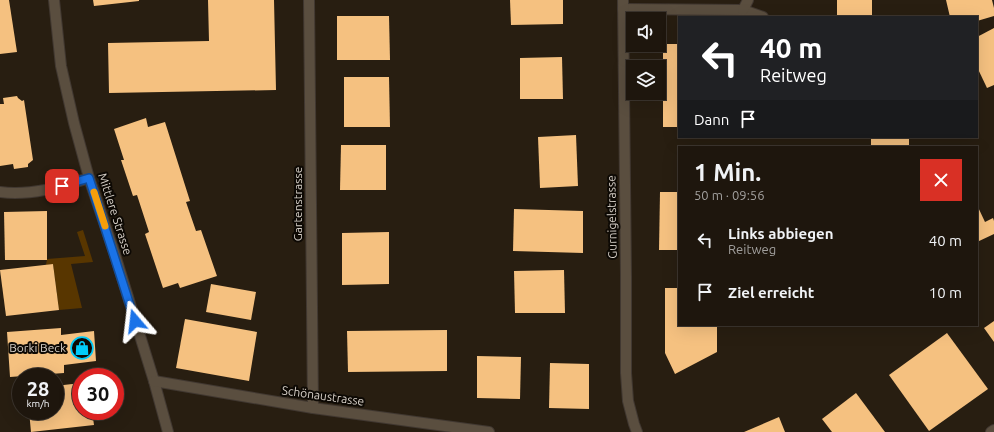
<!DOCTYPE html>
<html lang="de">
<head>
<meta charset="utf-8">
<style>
	:root { --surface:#1e160d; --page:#2b231b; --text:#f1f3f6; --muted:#a19f9d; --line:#3c352e }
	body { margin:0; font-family:Ubuntu,sans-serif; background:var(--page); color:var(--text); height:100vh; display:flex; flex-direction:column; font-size:15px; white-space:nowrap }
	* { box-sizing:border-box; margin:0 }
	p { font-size:13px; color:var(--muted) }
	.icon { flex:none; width:22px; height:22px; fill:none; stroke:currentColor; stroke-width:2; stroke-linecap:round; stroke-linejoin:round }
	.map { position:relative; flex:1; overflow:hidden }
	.details { position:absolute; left:678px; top:146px; width:300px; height:180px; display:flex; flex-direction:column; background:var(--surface); border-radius:0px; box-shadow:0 4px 16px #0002,0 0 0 1px var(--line) }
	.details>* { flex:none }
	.top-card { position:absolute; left:678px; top:16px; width:300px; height:122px; border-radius:0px; box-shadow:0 4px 16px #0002,0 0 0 1px var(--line); background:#202124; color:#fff; overflow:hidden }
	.tools { position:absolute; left:626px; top:12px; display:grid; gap:8px }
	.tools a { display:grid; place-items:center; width:40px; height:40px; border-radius:0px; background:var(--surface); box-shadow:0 4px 16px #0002,0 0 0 1px var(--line); font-size:20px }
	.speed { position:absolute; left:12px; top:368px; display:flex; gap:8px; font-size:20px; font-weight:700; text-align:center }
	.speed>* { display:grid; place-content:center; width:52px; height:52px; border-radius:50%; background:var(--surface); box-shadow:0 4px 16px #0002,0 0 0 1px var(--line); line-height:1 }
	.speed small { font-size:10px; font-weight:400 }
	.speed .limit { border:6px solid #d22; background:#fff; color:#111 }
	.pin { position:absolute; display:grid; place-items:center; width:34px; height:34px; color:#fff; margin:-17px; border-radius:8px; box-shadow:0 2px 6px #0006 }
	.me { position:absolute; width:44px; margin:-22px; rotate:343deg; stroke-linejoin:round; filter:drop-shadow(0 0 3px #0008) }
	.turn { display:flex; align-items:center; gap:14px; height:84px; padding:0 16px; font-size:18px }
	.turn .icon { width:52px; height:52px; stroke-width:2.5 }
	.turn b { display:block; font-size:28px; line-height:34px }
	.then { display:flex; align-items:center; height:38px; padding:0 16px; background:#0003; gap:8px; font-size:15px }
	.round { display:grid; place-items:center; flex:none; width:42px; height:42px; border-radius:0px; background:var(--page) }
	.overview { display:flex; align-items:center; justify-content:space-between; height:68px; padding:0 16px }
	h1 { font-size:24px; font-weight:600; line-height:30px }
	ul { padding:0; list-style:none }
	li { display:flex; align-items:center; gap:12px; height:52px; padding:0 16px }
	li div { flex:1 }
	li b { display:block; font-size:15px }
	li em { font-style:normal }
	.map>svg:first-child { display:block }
	.green { fill:#583600 }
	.building { fill:#f5c180 }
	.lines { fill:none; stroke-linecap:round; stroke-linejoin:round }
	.lane-casing { stroke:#413831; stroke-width:12 }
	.street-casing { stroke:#413831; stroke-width:12 }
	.lane { stroke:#5a4e3f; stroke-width:10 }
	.street { stroke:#5a4e3f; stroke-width:10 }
	.route-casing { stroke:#114b97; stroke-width:10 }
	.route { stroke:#1a73e8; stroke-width:7 }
	.slow { stroke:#f59e0b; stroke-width:7 }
	.labels { text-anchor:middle; stroke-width:4; stroke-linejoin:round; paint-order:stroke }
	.street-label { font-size:12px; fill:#d7d0c8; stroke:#0d0904 }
	.poi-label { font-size:12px; fill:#d7d0c8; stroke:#0d0904; text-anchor:end }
</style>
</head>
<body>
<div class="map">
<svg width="994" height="432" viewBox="0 0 994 432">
	<rect width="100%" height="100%" fill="#281e11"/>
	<!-- green -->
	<path class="green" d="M 83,230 L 93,262 L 71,264 L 82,308 L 59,310 L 53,264 L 46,265 L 47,259 L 85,256 L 77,232 Z"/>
	<!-- building -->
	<g class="building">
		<path d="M 0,0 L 9,0 L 17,52 L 0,54 Z"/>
		<path d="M 93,0 L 139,0 L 139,1 L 94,6 Z"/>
		<path d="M 208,0 L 274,0 L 276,90 L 109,93 L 108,43 L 209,41 Z"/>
		<path d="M 510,0 L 563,0 L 563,24 L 511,25 Z"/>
		<rect x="837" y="0" width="35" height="17"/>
		<path d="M 946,0 L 992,0 L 994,8 L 994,16 L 977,21 L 977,17 L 950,17 Z"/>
		<path d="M 821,15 L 833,16 L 833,17 L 821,17 Z"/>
		<path d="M 337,16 L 389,16 L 390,60 L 337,60 Z"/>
		<path d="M 994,28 L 994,85 L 987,88 L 977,67 L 977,37 Z"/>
		<rect x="663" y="44" width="16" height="83"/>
		<path d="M 562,57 L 563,99 L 520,99 L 520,58 Z"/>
		<path d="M 344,77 L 389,77 L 390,127 L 344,127 Z"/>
		<path d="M 17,96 L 18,98 L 22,101 L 24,100 L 33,160 L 28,164 L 28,167 L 14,169 L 13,164 L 0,166 L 0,104 L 4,104 L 3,98 Z"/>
		<path d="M 146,118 L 148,127 L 165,122 L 190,201 L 186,202 L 196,231 L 201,230 L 217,276 L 180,288 L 178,283 L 163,288 L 145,234 L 149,232 L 137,195 L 133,196 L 121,160 L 124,160 L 114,129 Z"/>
		<path d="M 576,135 L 578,186 L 540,188 L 538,137 Z"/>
		<rect x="871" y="137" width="38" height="10"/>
		<path d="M 341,145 L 386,145 L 386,190 L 340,190 Z"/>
		<path d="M 660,192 L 679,192 L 679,250 L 659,250 Z"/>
		<path d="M 977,205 L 985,222 L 993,218 L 994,221 L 994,234 L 977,242 Z"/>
		<path d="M 514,209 L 583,211 L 583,253 L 513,251 Z"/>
		<path d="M 47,211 L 47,260 L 5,260 L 4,212 Z"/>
		<path d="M 389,232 L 389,284 L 342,285 L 342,233 Z"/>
		<path d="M 53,264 L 59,310 L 6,316 L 0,270 Z"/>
		<path d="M 564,270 L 565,313 L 515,313 L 514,271 Z"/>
		<path d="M 211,284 L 256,292 L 251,320 L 206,312 Z"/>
		<path d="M 665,288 L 679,288 L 679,325 L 717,325 L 717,352 L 675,374 L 665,353 Z"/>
		<path d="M 185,319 L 257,332 L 249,381 L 176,368 Z"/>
		<path d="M 994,321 L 994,342 L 984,328 Z"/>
		<path d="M 61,328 L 61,335 L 94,331 L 96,361 L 64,365 L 64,373 L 10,377 L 7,332 Z"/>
		<path d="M 447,330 L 447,371 L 348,372 L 347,331 Z"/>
		<path d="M 947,333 L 988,389 L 929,431 L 889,375 Z"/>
		<path d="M 477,356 L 521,357 L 520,399 L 477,398 Z"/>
		<path d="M 550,363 L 589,364 L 589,409 L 549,408 Z"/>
		<path d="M 81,383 L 81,411 L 92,411 L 94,425 L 31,432 L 29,411 L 55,411 L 55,386 Z"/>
		<path d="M 856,393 L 885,432 L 832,432 L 822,419 Z"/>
		<path d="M 779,417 L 785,432 L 744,432 Z"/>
	</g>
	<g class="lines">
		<!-- lane casing -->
		<g class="lane-casing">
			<g id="lane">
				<path d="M 623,9 L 743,10 L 763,17"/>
				<path d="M 743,10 L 748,0"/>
			</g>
		</g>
		<!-- street casing -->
		<g class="street-casing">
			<g id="street">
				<path d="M 54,0 L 61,66 L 74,123 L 89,178 L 115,255 L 154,381 L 168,432"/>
				<path d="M 309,0 L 313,408"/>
				<path d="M 623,0 L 626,276 L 626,373 L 628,401 L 634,424 L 637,432"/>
				<path d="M 0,192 C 30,196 61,187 89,178"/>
				<path d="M 154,381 L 313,408 L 489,432"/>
				<path d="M 991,432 L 994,430"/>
			</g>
		</g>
		<!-- lane -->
		<use href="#lane" class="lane"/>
		<!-- street -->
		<use href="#street" class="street"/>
	</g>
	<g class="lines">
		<!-- route casing -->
		<g class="route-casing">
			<path id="route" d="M 62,186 L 89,178 L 135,321"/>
		</g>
		<!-- route -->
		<use href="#route" class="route"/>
		<!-- slow -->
		<path class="slow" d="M 94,192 L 105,226"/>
	</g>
	<!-- icons -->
	<defs>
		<g id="shop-ring" transform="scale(1.15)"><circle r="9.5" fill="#0d0904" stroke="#02cbf9" stroke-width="1.5"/><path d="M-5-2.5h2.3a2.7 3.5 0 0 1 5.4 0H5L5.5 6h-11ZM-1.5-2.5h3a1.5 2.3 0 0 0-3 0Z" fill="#02cbf9"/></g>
	</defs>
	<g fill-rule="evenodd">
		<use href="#shop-ring" x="82" y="348"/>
	</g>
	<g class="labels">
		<!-- street labels -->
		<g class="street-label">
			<text transform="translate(298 204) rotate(-90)" y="4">Gartenstrasse</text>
			<text transform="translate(115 214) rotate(72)" y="4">Mittlere Strasse</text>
			<text transform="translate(612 217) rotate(-91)" y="4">Gurnigelstrasse</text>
			<text transform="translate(323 396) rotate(8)" y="4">Schönaustrasse</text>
		</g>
		<!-- poi labels -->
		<g class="poi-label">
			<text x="66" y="352">Borki Beck</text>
		</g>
	</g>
</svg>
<div class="tools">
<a><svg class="icon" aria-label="sound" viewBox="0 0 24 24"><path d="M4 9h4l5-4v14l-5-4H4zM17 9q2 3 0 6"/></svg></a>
<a><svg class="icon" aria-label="layers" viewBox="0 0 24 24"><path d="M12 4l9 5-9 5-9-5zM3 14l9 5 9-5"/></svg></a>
</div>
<div class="speed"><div>28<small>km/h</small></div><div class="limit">30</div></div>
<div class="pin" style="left:62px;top:186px;background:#d93025"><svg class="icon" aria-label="arrive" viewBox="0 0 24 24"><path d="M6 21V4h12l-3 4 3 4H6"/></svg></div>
<svg class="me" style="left:135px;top:321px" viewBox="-20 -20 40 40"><path d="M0-17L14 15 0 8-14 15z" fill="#1a73e8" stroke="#fff" stroke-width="4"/></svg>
<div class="top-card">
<div class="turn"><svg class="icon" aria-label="left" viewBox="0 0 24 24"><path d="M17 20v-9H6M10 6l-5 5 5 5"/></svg><div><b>40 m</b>Reitweg</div></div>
<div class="then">Dann<svg class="icon" aria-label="arrive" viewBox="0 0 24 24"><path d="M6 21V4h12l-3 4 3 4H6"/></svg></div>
</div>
<section class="details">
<div class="overview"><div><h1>1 Min.</h1><p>50 m · 09:56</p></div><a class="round" style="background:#d93025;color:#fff"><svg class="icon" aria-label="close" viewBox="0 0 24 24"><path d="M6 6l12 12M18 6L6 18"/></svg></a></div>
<ul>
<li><svg class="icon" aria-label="left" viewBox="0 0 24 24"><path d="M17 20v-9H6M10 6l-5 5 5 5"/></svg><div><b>Links abbiegen</b><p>Reitweg</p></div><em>40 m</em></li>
<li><svg class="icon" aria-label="arrive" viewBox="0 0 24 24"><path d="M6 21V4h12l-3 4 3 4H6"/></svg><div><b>Ziel erreicht</b></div><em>10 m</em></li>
</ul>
</section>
</div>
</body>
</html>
